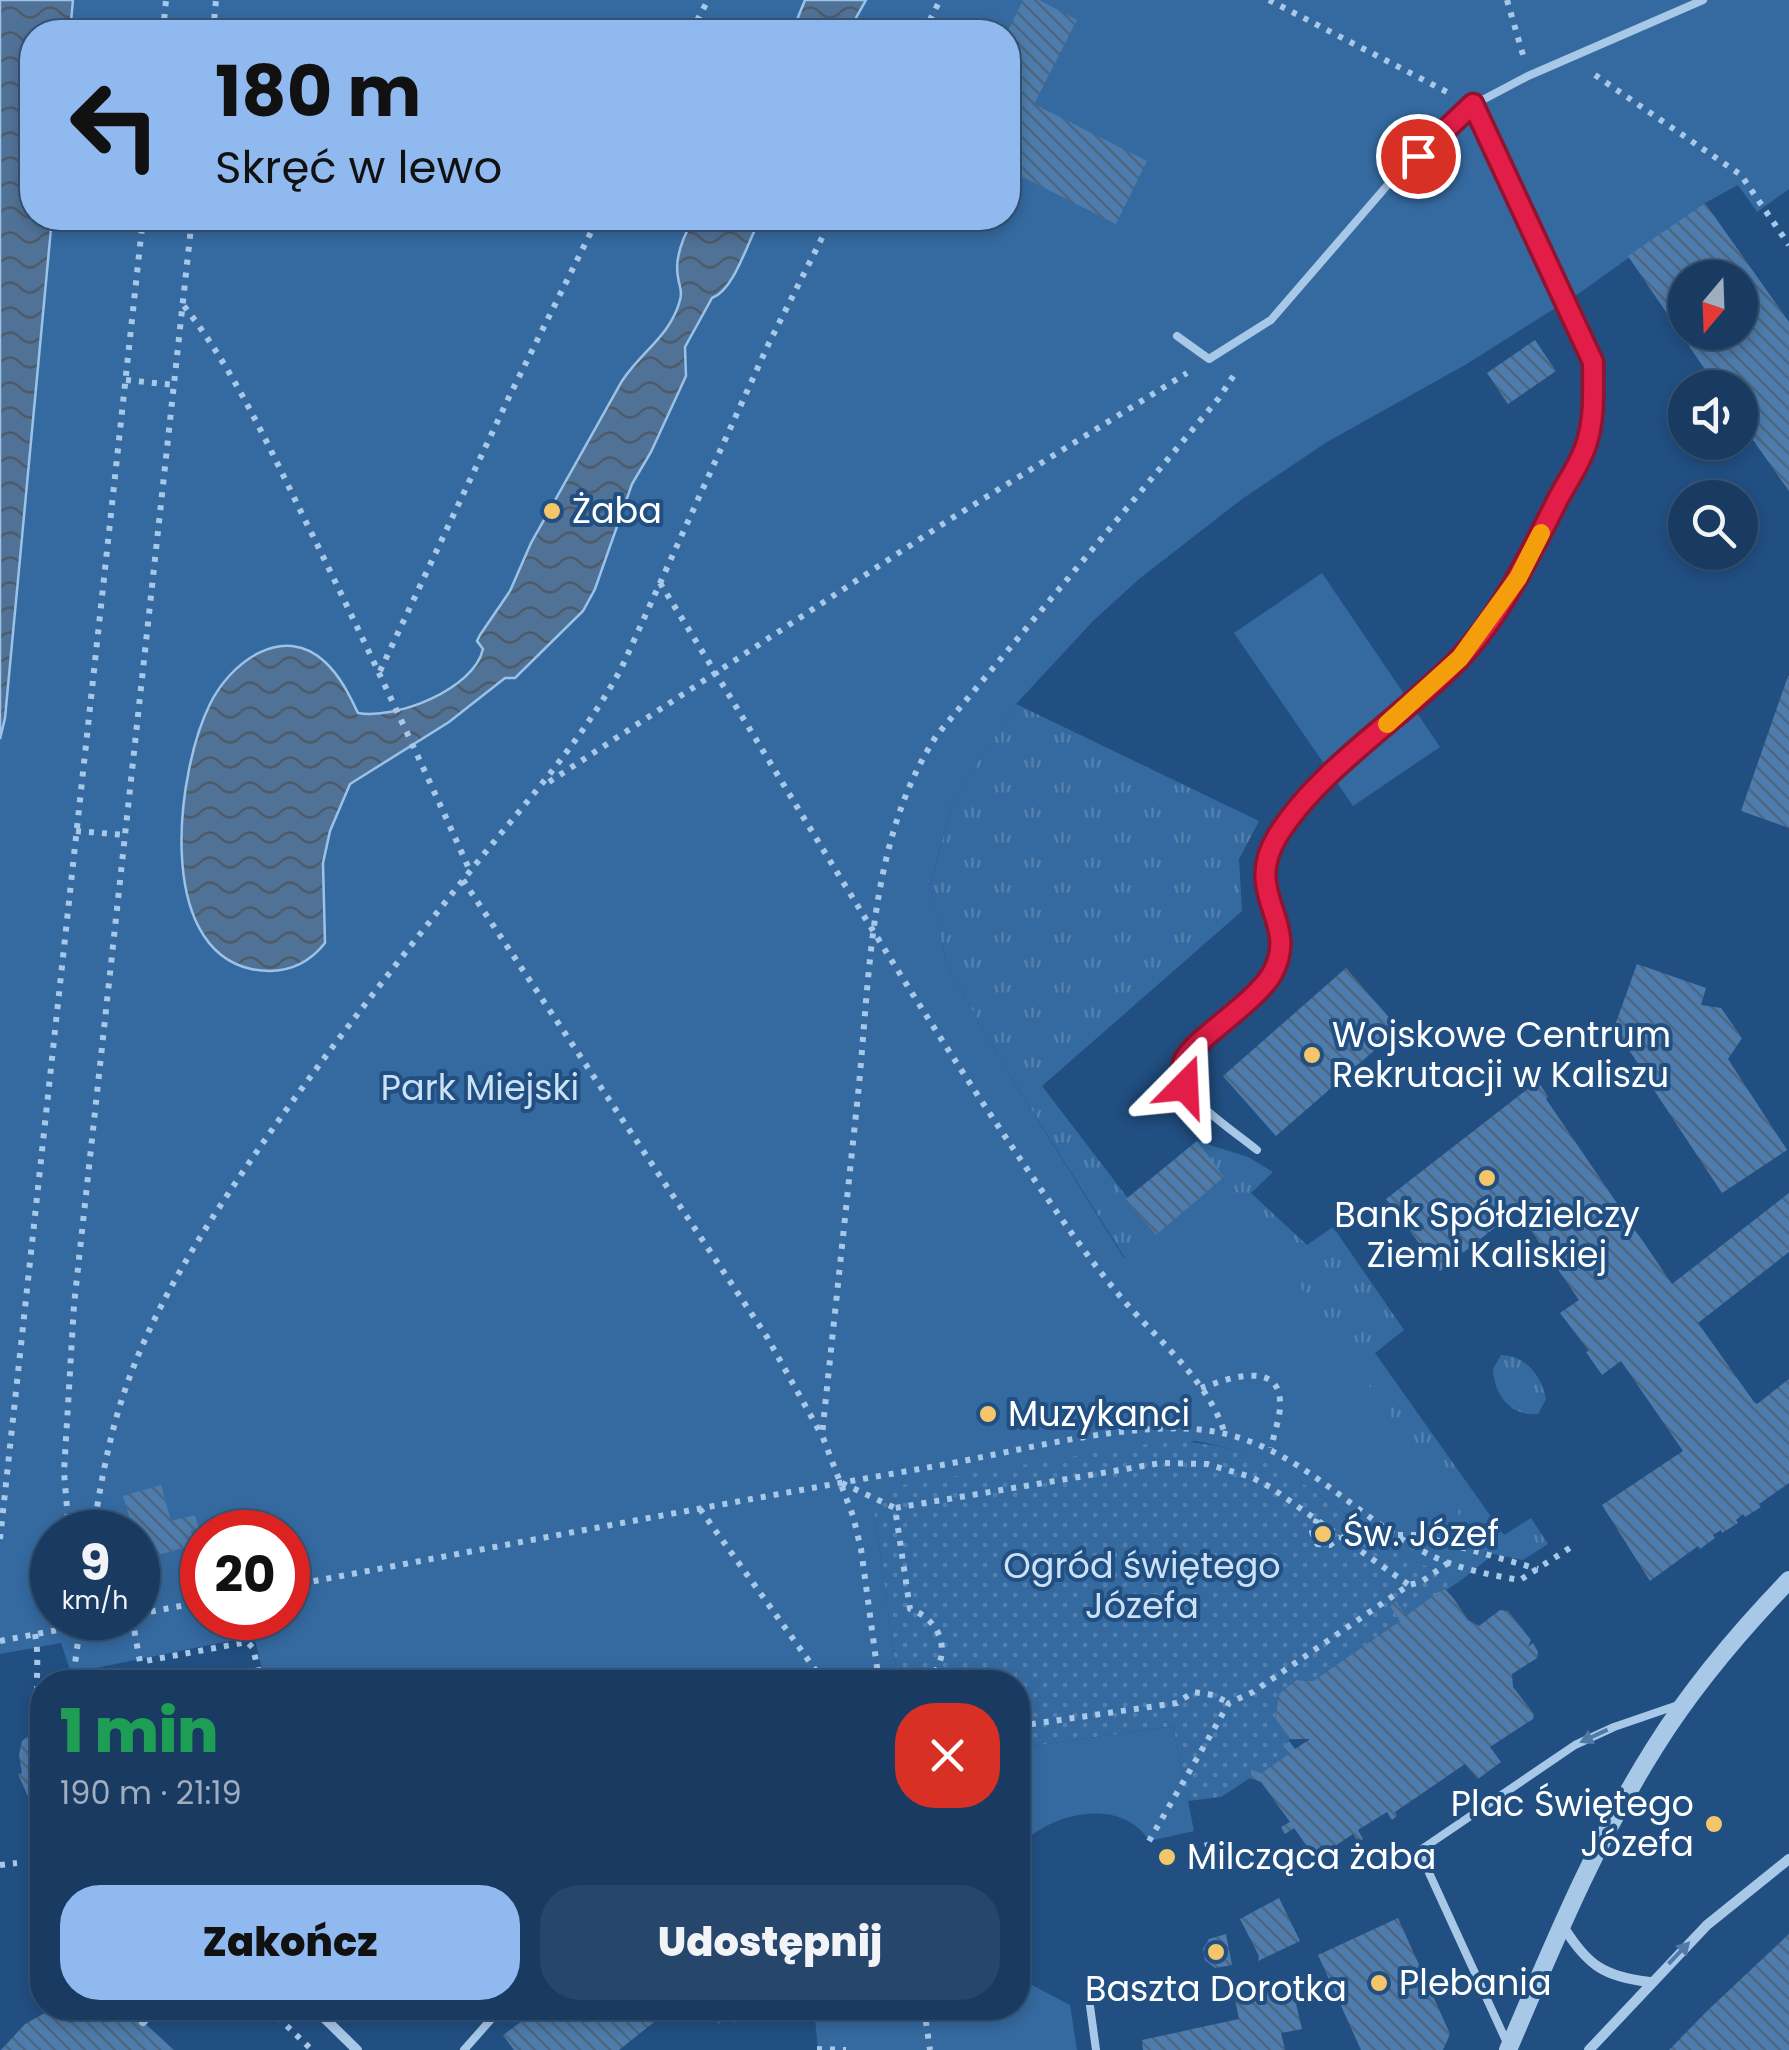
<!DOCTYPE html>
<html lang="pl">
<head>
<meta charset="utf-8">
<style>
	:root { --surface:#193b62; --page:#26466b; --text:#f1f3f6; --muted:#9fadbe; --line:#375577; --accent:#90b9f0 }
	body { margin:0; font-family:Poppins,sans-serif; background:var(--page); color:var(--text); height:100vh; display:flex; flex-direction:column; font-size:38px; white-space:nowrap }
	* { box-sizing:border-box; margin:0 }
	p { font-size:32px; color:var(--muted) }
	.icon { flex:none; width:55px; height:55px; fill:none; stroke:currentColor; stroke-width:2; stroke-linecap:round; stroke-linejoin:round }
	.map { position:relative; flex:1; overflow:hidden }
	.details { position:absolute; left:30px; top:1670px; width:1000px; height:350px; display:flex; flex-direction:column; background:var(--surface); border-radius:40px; box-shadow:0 5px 15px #0003,0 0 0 2px var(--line) }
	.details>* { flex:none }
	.guide { position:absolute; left:20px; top:20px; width:1000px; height:210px; border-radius:40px; box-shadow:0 5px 15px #0003,0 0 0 2px var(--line); background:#90b9f0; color:#111; overflow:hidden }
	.needle { width:65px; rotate:199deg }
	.controls { position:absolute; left:1668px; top:260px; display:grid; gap:20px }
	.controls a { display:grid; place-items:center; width:90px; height:90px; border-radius:50%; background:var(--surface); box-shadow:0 5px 15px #0003,0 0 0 2px var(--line); font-size:50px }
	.speed { position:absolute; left:30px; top:1510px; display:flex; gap:20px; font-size:50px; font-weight:700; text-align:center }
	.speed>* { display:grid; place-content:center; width:130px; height:130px; border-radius:50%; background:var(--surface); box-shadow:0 5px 15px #0003,0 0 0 2px var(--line); line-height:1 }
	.speed small { font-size:25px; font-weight:400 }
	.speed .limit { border:15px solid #d22; background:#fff; color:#111 }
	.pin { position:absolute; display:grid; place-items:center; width:85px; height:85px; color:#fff; margin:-42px; border:5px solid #fff; border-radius:50%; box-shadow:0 2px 10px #0007 }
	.me { position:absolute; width:110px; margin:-55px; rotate:21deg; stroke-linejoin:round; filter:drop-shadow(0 0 8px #0008) }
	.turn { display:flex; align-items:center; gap:35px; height:210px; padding:0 30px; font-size:45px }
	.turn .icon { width:130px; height:130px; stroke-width:2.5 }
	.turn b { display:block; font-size:70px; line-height:85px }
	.round { display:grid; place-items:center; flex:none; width:105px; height:105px; border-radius:40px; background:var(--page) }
	.overview { display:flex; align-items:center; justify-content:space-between; height:170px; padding:0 30px }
	h1 { font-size:60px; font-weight:800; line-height:75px; color:#1e9e55 }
	.action { display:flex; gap:20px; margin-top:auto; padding:20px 30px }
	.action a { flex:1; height:115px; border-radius:40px; background:var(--accent); color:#111; font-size:40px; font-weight:800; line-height:115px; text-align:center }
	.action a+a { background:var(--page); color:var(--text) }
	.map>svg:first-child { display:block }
	.grass { fill:url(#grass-tufts) }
	.park { fill:#356aa0; fill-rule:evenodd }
	.garden { fill:url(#garden-dots) }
	.water { fill:url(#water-waves); stroke:#9bc3e9; stroke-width:2.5 }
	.building { fill:url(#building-back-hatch); fill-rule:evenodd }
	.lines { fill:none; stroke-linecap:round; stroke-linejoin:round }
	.path { stroke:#a8c8e8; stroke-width:6; stroke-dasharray:5 8; stroke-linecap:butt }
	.service { stroke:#a8c8e8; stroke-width:8 }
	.minor { stroke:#a8c8e8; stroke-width:10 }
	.tertiary { stroke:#a8c8e8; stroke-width:18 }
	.oneway { fill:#5079a6 }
	.route-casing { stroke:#92132f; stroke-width:25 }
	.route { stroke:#e11d48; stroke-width:18 }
	.slow { stroke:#f59e0b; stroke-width:18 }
	.poi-dot { fill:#f5c669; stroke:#214f82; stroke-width:4 }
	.labels { text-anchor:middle; stroke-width:8; stroke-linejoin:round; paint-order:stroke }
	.poi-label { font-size:35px; fill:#fff; stroke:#214f82; text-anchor:start }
	.park-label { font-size:35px; fill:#cbe1f6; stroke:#214f82 }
</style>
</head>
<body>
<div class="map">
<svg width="1789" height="2050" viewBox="0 0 1789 2050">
	<defs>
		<pattern id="grass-tufts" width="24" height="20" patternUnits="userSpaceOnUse" patternTransform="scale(2.5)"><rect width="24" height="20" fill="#356aa0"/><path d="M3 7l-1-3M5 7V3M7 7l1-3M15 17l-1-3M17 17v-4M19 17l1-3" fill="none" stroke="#5380ae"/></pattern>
		<pattern id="garden-dots" width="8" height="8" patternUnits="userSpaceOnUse" patternTransform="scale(2.5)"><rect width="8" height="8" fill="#356aa0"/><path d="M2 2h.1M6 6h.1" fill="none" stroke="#5380ae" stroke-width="1.8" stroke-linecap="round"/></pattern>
		<pattern id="water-waves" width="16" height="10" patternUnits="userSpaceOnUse" patternTransform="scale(2.5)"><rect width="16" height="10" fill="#517297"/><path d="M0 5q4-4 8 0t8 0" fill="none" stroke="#4e5b6a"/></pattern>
		<pattern id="building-back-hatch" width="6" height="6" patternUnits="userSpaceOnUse" patternTransform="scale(2.5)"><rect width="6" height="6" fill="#4e7cac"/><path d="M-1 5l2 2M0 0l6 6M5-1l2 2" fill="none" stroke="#4d6681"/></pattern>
	</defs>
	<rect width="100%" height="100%" fill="#214f82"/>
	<!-- grass -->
	<g class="grass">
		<path d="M 1016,704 L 1259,821 L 1239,859 L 1242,911 L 1042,1086 L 1156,1235 L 1125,1258 L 1004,1066 L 947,966 L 930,886 L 953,800 Z"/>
		<path d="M 1197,1141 L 1248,1157 L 1273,1172 L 1251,1193 L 1307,1245 L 1333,1227 L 1404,1330 L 1375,1353 L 1504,1535 L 1531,1518 L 1548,1544 L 1523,1560 L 1484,1552 Z"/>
		<path d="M 1501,1355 C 1527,1356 1541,1376 1546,1399 L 1538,1414 C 1511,1417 1494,1395 1493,1369 Z"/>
	</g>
	<!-- park -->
	<g class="park">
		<path d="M 73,0 L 1789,0 L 1789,189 L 1757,212 L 1738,185 L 1705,203 L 1581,292 L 1465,365 L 1327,442 L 1242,499 L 1139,579 L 1093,621 L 1016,704 L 953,800 L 930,885 L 947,966 L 1004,1066 L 1124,1258 L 1224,1177 L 1489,1558 L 1460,1581 C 1438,1571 1417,1563 1397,1550 C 1324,1503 1286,1456 1195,1441 L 874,1511 L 898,1682 L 265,1682 L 254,1636 L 71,1673 L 61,1643 L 0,1654 L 0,739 L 5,718 L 52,218 L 1008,218 L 1008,32 L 70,32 ZM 52,1532 L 138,1532 L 138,1618 L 52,1618 ZM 202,1532 L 288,1532 L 288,1618 L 202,1618 Z"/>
		<path d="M 1322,573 L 1440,747 L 1353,806 L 1234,633 Z"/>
		<path d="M 1173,1726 L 1194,1831 L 1149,1841 C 1122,1795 1045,1813 1018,1849 L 1018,1748 Z"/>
		<path d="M 1018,1970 L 1032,1985 L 1070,2005 L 1077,2050 L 818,2050 L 814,2008 L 1018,2008 Z"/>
	</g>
	<!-- garden -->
	<path class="garden" d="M 1164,1441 C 1274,1441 1312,1496 1397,1550 C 1417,1563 1438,1571 1460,1581 L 1406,1616 L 1395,1602 L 1390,1606 L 1400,1621 L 1313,1681 L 1296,1680 L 1279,1694 L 1275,1718 L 1290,1739 L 1283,1746 L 1289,1754 L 1261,1773 L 1251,1771 L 1250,1778 L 1221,1797 L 1188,1801 L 1173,1726 L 1018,1748 L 1018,1682 L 898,1682 L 874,1511 L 891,1487 Z"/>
	<!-- water -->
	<g class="water">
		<path d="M 0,0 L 73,0 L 70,32 L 32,32 L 32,218 L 52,218 L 5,718 L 0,739 Z"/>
		<path d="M 805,0 L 866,0 L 848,32 L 792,32 Z"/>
		<path d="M 694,218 L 761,218 C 748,239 735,290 712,298 L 685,347 L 686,376 L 651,452 L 632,484 L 595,589 L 583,611 L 515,678 L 505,678 L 449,722 L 350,784 L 330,831 L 323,863 L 325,943 C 306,967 281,975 251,969 C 154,947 177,770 210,704 C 230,663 283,622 325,662 C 340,676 349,694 358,713 C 396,720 474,689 483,649 L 477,641 L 480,635 L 510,591 L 531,543 L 622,381 C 641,352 671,335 680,300 C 683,291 679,286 678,277 C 674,257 684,235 694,218 Z"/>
	</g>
	<!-- building -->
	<g class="building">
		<path d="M 1023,0 L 1039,0 L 1077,20 L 1034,104 L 1147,161 L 1116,224 L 1019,175 L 1008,197 L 1008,31 Z"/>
		<path d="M 1705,203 L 1789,322 L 1789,491 L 1753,440 L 1723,461 L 1711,442 L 1740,442 L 1740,388 L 1694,388 L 1710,377 L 1628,256 ZM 1685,278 L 1740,278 L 1740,332 L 1685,332 Z"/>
		<path d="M 1535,340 L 1556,371 L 1508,404 L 1487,373 Z"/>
		<path d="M 1788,676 L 1789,676 L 1789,828 L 1741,811 Z"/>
		<path d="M 1637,964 L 1706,988 L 1701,1005 L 1721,1008 L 1742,1038 L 1728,1059 L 1787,1150 L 1722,1193 L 1648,1081 L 1640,1087 L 1630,1071 L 1639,1065 L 1614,1028 Z"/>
		<path d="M 1346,968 L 1399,1029 L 1276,1136 L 1223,1076 Z"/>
		<path d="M 1538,1081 L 1548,1097 L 1546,1099 L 1672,1284 L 1789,1193 L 1789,1252 L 1698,1323 L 1754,1402 L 1757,1404 L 1789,1379 L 1789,1483 L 1759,1504 L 1761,1507 L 1745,1517 L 1743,1514 L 1736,1520 L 1738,1523 L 1722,1533 L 1721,1530 L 1713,1535 L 1715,1538 L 1700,1549 L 1698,1546 L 1650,1581 L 1602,1505 L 1683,1451 L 1621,1361 L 1602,1375 L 1586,1352 L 1589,1351 L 1560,1313 L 1579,1300 L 1517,1210 L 1440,1271 L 1386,1199 Z"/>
		<path d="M 1197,1141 L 1224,1177 L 1156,1235 L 1126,1199 Z"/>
		<path d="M 161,1485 L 171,1521 L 195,1515 L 199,1529 L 191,1531 L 195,1544 L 142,1560 L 138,1532 L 134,1532 L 123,1496 Z"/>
		<path d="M 1441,1590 L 1446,1590 L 1454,1599 L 1468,1620 L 1479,1626 L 1500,1610 L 1508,1611 L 1531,1640 L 1528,1647 L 1533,1643 L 1538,1652 L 1537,1658 L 1512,1674 L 1513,1687 L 1534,1714 L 1533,1719 L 1490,1747 L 1501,1762 L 1478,1779 L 1465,1764 L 1395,1812 L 1397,1816 L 1392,1820 L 1387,1812 L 1358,1830 L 1363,1839 L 1358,1842 L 1353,1834 L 1320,1856 L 1318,1864 L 1311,1862 L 1313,1855 L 1294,1828 L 1285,1834 L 1281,1827 L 1290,1822 L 1261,1782 L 1250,1778 L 1251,1770 L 1261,1773 L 1289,1754 L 1283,1746 L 1289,1741 L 1295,1749 L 1310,1739 L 1290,1739 L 1275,1718 L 1279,1694 L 1296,1680 L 1313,1681 L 1400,1621 L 1390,1606 L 1396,1601 L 1406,1616 Z"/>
		<path d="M 42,1724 L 42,1806 L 34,1810 L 18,1774 L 22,1773 L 19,1755 L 22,1741 Z"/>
		<path d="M 1279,1898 L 1300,1941 L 1258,1961 L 1259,1956 L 1240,1919 Z"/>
		<path d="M 1398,1918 L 1450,2034 L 1443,2050 L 1361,2050 L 1318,1955 Z"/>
		<path d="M 1226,1934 L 1232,1965 L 1215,1968 L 1205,1960 L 1203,1949 L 1209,1939 Z"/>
		<path d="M 1789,1934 L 1789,2050 L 1669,2050 L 1708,2010 Z"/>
		<path d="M 1276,1991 L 1278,1999 L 1286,1994 L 1295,2000 L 1302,2029 L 1281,2033 L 1285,2050 L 1143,2050 L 1142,2040 L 1239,2019 L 1235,1999 Z"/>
		<path d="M 84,2008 L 128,2008 L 174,2050 L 1,2050 L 25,2024 L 52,2009 L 70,2023 Z"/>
		<path d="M 540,2008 L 651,2008 L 658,2019 L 619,2050 L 514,2050 L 503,2035 Z"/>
		<path d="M 708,2008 L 758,2008 L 734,2023 L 730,2016 L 718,2024 Z"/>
	</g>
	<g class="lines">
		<!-- path -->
		<g class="path">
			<path d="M 1269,0 L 1449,93"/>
			<path d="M 1507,0 L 1523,55"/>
			<path d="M 163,32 L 166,0"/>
			<path d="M 213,32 L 216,0"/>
			<path d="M 691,32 L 708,0"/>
			<path d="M 924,32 L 940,0"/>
			<path d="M 1595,75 L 1741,175 L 1789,245"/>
			<path d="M 184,306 C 238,375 272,454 311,532 C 366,644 419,757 470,871"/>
			<path d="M 126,380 L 174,385"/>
			<path d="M 660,583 C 792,795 917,1013 1061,1218 C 1081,1247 1102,1275 1125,1302 C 1160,1342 1209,1382 1225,1434"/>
			<path d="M 380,671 L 509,397 L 598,218"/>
			<path d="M 549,782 L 949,520 L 1187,373"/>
			<path d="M 76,831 L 125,835"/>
			<path d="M 463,880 L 767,1337 L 821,1434"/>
			<path d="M 1201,1388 C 1224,1380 1278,1359 1280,1401 C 1281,1416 1274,1433 1271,1448"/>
			<path d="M 842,1483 L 895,1508"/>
			<path d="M 700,1509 L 824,1682"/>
			<path d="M 1317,1519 L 1312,1532 L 1317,1544 L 1330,1545 L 1341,1537"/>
			<path d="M 69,1532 L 64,1472 L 74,1305 L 192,218"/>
			<path d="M 93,1532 C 100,1488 108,1442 122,1399 C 153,1303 212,1216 269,1134 C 332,1045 399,960 467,875 C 522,806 578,747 621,669 L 769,343 L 832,218"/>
			<path d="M 1398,1535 L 1418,1535 L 1538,1569"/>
			<path d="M 0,1539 L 143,218"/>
			<path d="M 288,1586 C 506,1545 723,1503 942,1465 C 1019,1451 1136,1419 1211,1431 C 1298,1445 1351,1514 1426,1553 C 1455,1568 1489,1575 1520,1580 L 1576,1544"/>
			<path d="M 138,1614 L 202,1602"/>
			<path d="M 81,1618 L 75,1664 L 82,1682"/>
			<path d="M 132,1618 L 140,1662 L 247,1642 L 253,1648 L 261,1682"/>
			<path d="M 35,1634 C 41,1664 32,1694 42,1723"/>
			<path d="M 0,1641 L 120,1618"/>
			<path d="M 879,1682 L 861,1549 L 853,1516 L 822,1435 C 834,1322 846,1208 858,1095 C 870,976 869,838 937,735 L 1219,398 L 1234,375"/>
			<path d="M 926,1682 C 953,1658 944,1621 910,1609 L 895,1508 L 1161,1463 L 1207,1464 L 1251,1477 L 1270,1487 L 1409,1585"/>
			<path d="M 1018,1726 L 1177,1703 L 1193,1692 L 1213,1695 L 1229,1703"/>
			<path d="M 1149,1841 L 1229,1703 L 1253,1692 L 1409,1585 L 1421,1582 L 1448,1563"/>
			<path d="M 1207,1842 L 1212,1865"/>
			<path d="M 0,1865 L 17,1863"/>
			<path d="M 268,2008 L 312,2050"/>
			<path d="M 924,2008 L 930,2050"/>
			<path d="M 817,2049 L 846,2050"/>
		</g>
		<!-- service -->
		<g class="service">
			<path d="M 1177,336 L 1209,359 L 1271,320 L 1391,181 L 1473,105 L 1528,76 L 1703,0"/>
			<path d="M 1257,1150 C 1236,1133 1211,1117 1193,1097 C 1185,1088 1179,1074 1183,1062 C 1186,1054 1198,1047 1204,1041 C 1227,1020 1260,1000 1273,971 C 1298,920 1242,891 1279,834 C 1322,766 1403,718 1458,660 C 1501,614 1530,554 1558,499 C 1567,482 1580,464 1586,445 C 1595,419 1593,390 1593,362 L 1473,105"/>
			<path d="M 1090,2006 L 1096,2050"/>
			<path d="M 143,2022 L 156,2008"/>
			<path d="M 1508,2045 L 1419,1851 L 1575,1745 L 1614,1727 L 1681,1704"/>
			<path d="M 464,2050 L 501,2008"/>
		</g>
		<!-- minor -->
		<g class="minor">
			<path d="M 1563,1926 C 1587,1965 1604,1977 1650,1982"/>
			<path d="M 314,2008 L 357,2050"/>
			<path d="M 1589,2050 L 1707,1925 L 1789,1859"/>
		</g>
		<!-- tertiary -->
		<path class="tertiary" d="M 1508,2050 C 1552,1947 1595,1842 1655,1747 C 1693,1686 1739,1632 1789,1580"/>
	</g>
	<!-- one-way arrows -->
	<defs><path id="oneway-solid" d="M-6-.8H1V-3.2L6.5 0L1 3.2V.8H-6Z" transform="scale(2.5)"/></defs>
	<g class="oneway">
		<use href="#oneway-solid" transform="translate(1594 1736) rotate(155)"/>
		<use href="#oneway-solid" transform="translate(1679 1953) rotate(-46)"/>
	</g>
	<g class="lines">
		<!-- route casing -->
		<g class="route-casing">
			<path id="route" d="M 1185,1086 C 1183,1079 1181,1071 1183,1063 C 1190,1041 1257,1003 1273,972 C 1300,920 1241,895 1278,835 C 1320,768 1403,717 1458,660 C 1501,615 1530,555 1558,499 C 1567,482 1580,464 1586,445 C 1595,419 1593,390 1593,362 L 1473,104 L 1418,156"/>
		</g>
		<!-- route -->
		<use href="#route" class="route"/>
		<!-- slow -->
		<path class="slow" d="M 1387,724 L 1460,658 L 1518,578 L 1541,533"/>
	</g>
	<!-- markers -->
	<g class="poi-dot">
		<circle cx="552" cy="511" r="10"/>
		<circle cx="1312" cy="1055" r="10"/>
		<circle cx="1487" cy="1178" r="10"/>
		<circle cx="988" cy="1414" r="10"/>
		<circle cx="1323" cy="1534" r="10"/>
		<circle cx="1714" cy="1824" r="10"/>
		<circle cx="1167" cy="1857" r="10"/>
		<circle cx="1216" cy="1952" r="10"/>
		<circle cx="1379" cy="1983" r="10"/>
	</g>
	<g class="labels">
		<!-- poi labels -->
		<g class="poi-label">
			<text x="572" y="523">Żaba</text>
			<text x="1332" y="1047">Wojskowe Centrum<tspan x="1332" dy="40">Rekrutacji w Kaliszu</tspan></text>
			<text x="1487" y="1227" text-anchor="middle">Bank Spółdzielczy<tspan x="1487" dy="40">Ziemi Kaliskiej</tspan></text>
			<text x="1008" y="1426">Muzykanci</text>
			<text x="1343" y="1546">Św. Józef</text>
			<text x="1694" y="1816" text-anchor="end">Plac Świętego<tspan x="1694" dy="40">Józefa</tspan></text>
			<text x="1187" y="1869">Milcząca żaba</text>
			<text x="1399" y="1995">Plebania</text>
			<text x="1216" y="2001" text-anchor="middle">Baszta Dorotka</text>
		</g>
		<!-- park labels -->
		<g class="park-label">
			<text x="480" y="1100">Park Miejski</text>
			<text x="1142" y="1578">Ogród świętego<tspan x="1142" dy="40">Józefa</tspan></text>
		</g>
	</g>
</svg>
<div class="controls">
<a><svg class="needle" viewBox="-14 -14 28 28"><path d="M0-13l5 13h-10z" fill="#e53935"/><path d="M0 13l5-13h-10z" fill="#9fadbe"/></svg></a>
<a><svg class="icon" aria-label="sound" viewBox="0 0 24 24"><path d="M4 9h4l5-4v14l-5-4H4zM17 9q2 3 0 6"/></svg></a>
<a><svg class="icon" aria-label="search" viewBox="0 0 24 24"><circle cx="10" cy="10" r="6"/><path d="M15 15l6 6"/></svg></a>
</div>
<div class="speed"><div>9<small>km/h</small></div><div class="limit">20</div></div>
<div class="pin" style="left:1418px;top:156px;background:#d93025"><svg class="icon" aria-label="arrive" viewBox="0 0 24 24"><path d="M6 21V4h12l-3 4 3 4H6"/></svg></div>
<svg class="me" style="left:1185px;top:1086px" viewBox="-20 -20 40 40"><path d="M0-17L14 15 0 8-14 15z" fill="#e11d48" stroke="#fff" stroke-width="4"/></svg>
<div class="guide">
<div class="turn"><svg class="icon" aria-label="left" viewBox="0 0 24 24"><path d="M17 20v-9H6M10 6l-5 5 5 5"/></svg><div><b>180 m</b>Skręć w lewo</div></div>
</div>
<section class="details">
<div class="overview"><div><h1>1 min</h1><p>190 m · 21:19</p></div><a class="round" style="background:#d93025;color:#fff"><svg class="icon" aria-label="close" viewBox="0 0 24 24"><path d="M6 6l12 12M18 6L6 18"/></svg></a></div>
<div class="action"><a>Zakończ</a><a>Udostępnij</a></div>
</section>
</div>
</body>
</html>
